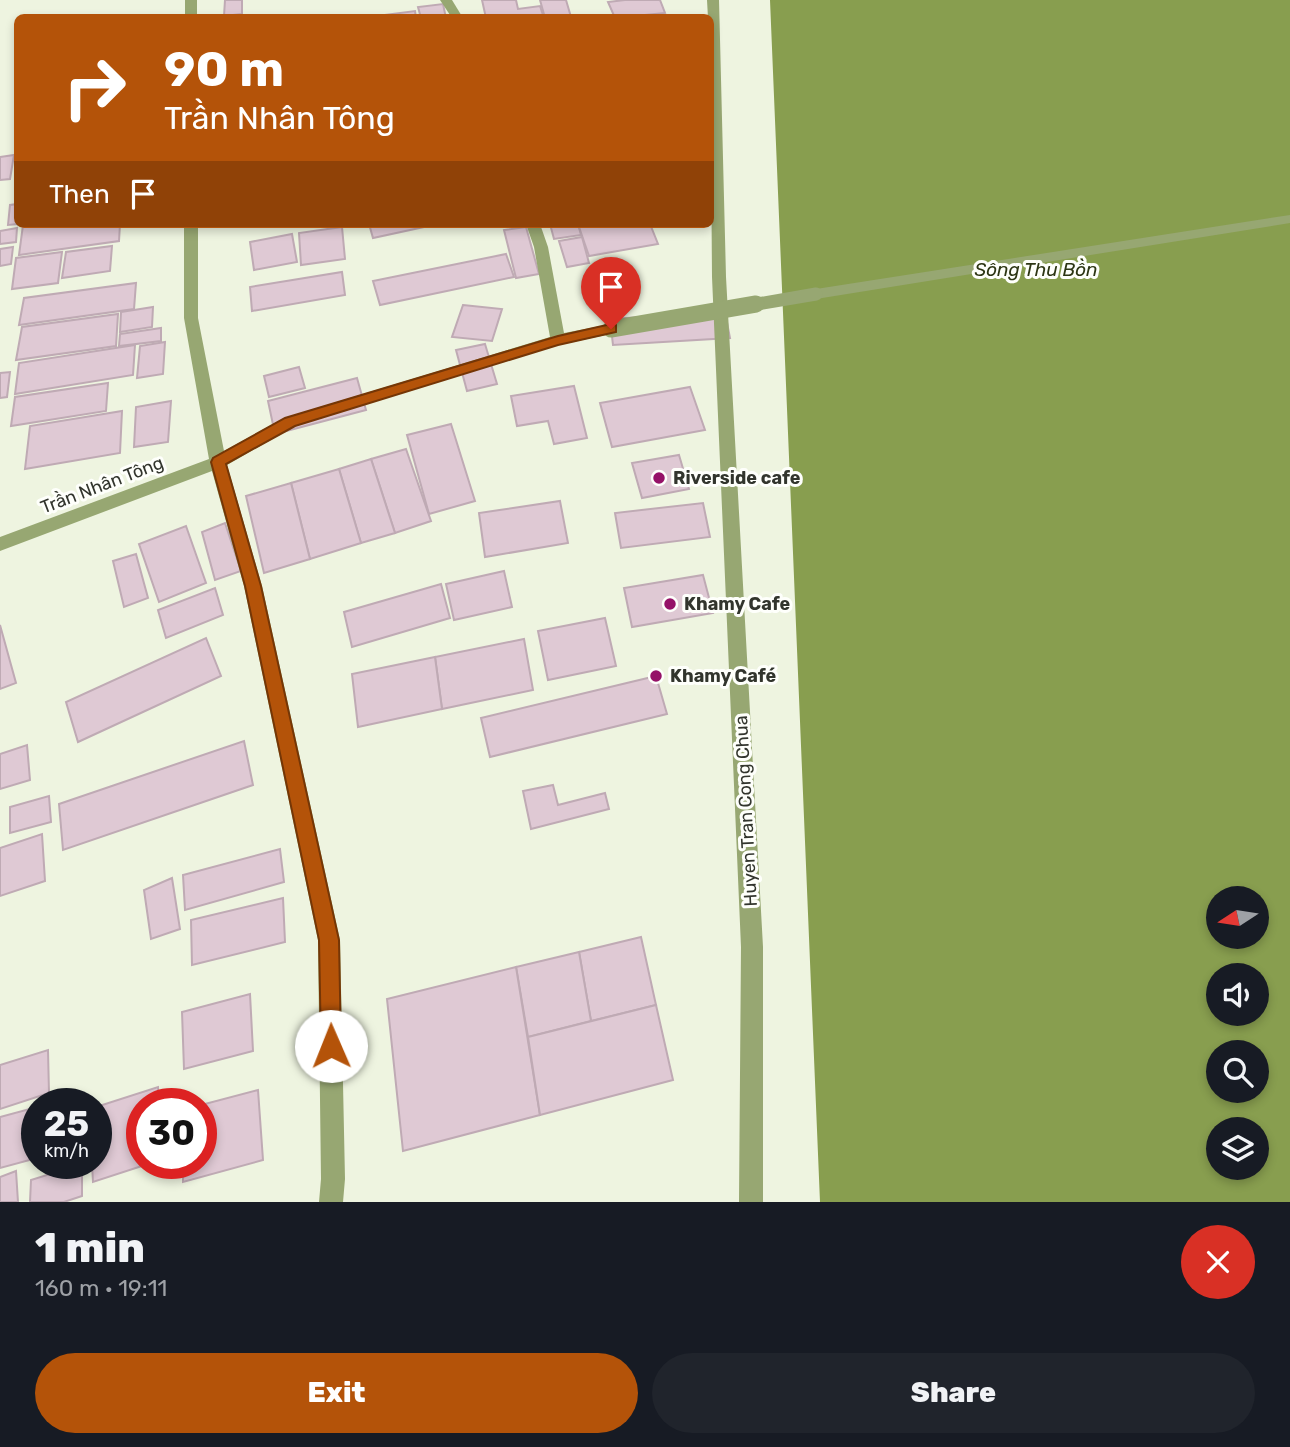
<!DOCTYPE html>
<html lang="en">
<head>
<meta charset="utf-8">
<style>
	:root { --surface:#171b24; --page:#20242c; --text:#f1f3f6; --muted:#9ea1a6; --accent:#b45309 }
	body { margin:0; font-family:Rubik,sans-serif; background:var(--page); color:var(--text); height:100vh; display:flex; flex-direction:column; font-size:26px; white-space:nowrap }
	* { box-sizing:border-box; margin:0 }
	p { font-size:23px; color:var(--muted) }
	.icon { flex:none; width:38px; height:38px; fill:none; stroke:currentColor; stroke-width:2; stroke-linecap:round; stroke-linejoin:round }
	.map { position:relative; height:1202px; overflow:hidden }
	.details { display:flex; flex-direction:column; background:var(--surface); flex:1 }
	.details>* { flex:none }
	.guide { position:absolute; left:14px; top:14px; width:700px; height:214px; border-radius:10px; box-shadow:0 4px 10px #0003; background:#b45309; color:#fff; overflow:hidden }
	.needle { width:46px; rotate:258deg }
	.controls { position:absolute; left:1206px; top:886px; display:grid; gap:14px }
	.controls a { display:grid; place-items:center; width:63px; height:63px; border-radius:50%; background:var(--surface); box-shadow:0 4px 10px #0003; font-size:35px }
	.speed { position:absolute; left:21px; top:1088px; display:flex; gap:14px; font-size:35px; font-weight:700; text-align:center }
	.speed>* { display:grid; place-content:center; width:91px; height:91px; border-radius:50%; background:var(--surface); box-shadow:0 4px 10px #0003; line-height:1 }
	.speed small { font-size:18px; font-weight:400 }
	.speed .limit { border:10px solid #d22; background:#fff; color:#111 }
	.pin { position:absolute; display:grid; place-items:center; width:60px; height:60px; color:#fff; margin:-72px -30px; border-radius:50% 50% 50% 0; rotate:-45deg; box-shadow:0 0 7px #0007 }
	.pin .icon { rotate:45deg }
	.me { position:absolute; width:77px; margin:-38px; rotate:359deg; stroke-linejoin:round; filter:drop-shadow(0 0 5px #0008) }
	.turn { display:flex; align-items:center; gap:24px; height:147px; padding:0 35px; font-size:32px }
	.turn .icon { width:91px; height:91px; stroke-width:2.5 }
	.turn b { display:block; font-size:49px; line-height:60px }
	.then { display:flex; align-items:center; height:66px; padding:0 35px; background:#0003; gap:14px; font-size:26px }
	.round { display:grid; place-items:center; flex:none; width:74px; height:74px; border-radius:37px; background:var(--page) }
	.overview { display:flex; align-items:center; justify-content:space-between; height:119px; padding:0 35px }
	h1 { font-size:42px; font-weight:800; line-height:52px }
	.primary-button { display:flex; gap:14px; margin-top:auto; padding:14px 35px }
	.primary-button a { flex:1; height:80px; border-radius:42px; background:var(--accent); color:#fff; font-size:28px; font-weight:800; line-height:80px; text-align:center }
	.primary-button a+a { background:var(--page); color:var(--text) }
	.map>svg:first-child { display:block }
	.water { fill:#889e4f; fill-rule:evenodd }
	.building { fill:#dfc9d4; stroke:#bfaab4; stroke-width:2 }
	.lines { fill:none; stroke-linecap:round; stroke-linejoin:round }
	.street { fill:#97a772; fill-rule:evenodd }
	.street-bridge-far1 { stroke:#97a772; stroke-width:13 }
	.street-bridge { stroke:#97a772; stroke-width:17 }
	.route { fill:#b45309; stroke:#753606; stroke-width:2 }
	.poi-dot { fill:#951168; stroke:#fefffb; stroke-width:2.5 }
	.labels { text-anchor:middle; stroke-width:6; stroke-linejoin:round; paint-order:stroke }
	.poi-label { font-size:18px; font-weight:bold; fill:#32352d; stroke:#fefffb; text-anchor:start }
	.street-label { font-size:18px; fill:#32352d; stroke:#fefffb }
	.water-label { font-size:19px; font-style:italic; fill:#2d3614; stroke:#fefffb }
</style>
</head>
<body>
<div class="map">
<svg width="1290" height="1202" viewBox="0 0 1290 1202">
	<rect width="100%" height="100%" fill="#eef4e0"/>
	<!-- water -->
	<path class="water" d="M 770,0 L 1290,0 L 1290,1202 L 820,1202 ZM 1218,898 L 1256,898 L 1256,936 L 1218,936 ZM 1218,975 L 1256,975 L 1256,1013 L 1218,1013 ZM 1218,1052 L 1256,1052 L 1256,1090 L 1218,1090 ZM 1218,1129 L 1256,1129 L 1256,1167 L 1218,1167 Z"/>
	<!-- building -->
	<g class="building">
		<path d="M 225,0 L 242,0 L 242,14 L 224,16 Z"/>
		<path d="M 482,0 L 516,0 L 518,9 L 540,6 L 544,18 L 486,18 Z"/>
		<path d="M 540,0 L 566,0 L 571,17 L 545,18 Z"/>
		<path d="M 625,0 L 660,0 L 665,13 L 615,18 L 608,2 Z"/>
		<path d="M 443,4 L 446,18 L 421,18 L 418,7 Z"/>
		<path d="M 415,11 L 416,18 L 377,16 Z"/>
		<path d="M 14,155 L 10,179 L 0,180 L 0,157 Z"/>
		<path d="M 18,204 L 18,224 L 8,225 L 10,205 Z"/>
		<path d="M 31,224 L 120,224 L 119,241 L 19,255 L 23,225 Z"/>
		<path d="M 369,224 L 438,224 L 373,238 Z"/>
		<path d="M 550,224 L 578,224 L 581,235 L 554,239 Z"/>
		<path d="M 578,224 L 650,224 L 658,244 L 589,256 Z"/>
		<path d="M 342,227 L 345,259 L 301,265 L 299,233 Z"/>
		<path d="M 526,227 L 539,274 L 516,278 L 504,230 Z"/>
		<path d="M 17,228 L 16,242 L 0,244 L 0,231 Z"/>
		<path d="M 292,234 L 297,262 L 254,270 L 250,242 Z"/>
		<path d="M 582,237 L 589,263 L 567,267 L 559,241 Z"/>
		<path d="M 112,246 L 110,271 L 62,278 L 66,252 Z"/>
		<path d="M 13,247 L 11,264 L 0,266 L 0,249 Z"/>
		<path d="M 62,252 L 58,283 L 12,289 L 16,258 Z"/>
		<path d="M 506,254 L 514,277 L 380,305 L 373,281 Z"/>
		<path d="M 342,272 L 345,295 L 252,311 L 250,287 Z"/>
		<path d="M 136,283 L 134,309 L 19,325 L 24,298 Z"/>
		<path d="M 463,305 L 502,309 L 492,341 L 452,337 Z"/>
		<path d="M 153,307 L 152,327 L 120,332 L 121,312 Z"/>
		<path d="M 725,312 L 730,338 L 613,345 L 610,319 Z"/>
		<path d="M 118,314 L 116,346 L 16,360 L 22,327 Z"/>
		<path d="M 161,328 L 161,341 L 119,346 L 120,334 Z"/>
		<path d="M 165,342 L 163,374 L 137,378 L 140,346 Z"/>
		<path d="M 485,344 L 497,384 L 467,391 L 456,350 Z"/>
		<path d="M 135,345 L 133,375 L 15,394 L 19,363 Z"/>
		<path d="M 299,367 L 305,388 L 269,397 L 264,376 Z"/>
		<path d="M 10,372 L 7,397 L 0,398 L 0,373 Z"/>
		<path d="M 357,378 L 366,410 L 275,434 L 268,401 Z"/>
		<path d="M 108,383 L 106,411 L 11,426 L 15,397 Z"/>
		<path d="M 574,386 L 587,438 L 554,444 L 548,421 L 517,426 L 511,396 Z"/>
		<path d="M 690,387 L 705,430 L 612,447 L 600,403 Z"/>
		<path d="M 171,401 L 168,442 L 134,447 L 136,407 Z"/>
		<path d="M 122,411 L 120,453 L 25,469 L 30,426 Z"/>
		<path d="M 451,424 L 475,501 L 429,514 L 407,435 Z"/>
		<path d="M 406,449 L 431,521 L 395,533 L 371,459 Z"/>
		<path d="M 679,455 L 689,489 L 642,498 L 632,463 Z"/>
		<path d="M 371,459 L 395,533 L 361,543 L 339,469 Z"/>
		<path d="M 339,469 L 361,543 L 310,559 L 291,483 Z"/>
		<path d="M 291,483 L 310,559 L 264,573 L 246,496 Z"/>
		<path d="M 560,501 L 568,543 L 485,557 L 479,513 Z"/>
		<path d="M 703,503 L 710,537 L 621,548 L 615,513 Z"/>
		<path d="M 225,523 L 241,571 L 215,580 L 202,532 Z"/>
		<path d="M 186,526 L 206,583 L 159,602 L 139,544 Z"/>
		<path d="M 136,554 L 148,598 L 124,607 L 113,561 Z"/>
		<path d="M 504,571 L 512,607 L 454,620 L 446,584 Z"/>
		<path d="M 703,575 L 713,613 L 632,627 L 624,588 Z"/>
		<path d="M 441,584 L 450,618 L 352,647 L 344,612 Z"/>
		<path d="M 215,588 L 223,615 L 166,638 L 158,610 Z"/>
		<path d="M 605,618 L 616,666 L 548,680 L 538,631 Z"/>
		<path d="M 0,625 L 16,683 L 0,689 Z"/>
		<path d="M 206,638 L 221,676 L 78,742 L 66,702 Z"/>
		<path d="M 524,639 L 533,690 L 442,709 L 435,657 Z"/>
		<path d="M 435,657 L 442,709 L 358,727 L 352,674 Z"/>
		<path d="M 656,676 L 667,714 L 490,757 L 481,718 Z"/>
		<path d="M 244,741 L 253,785 L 63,850 L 59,804 Z"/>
		<path d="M 27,745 L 30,780 L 0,789 L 0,754 Z"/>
		<path d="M 553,785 L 558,805 L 605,793 L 609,809 L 531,829 L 523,791 Z"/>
		<path d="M 49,796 L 51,822 L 10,833 L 10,807 Z"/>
		<path d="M 42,834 L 45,881 L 0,896 L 0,848 Z"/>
		<path d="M 280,849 L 284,882 L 185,910 L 183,875 Z"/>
		<path d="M 172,878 L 180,929 L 151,939 L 144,890 Z"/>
		<path d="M 283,898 L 285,942 L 192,965 L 191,920 Z"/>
		<path d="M 641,937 L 656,1005 L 591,1021 L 579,952 Z"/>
		<path d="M 579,952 L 591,1021 L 528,1037 L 516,967 Z"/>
		<path d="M 516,967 L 540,1115 L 403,1151 L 387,999 Z"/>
		<path d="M 250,994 L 253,1051 L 184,1069 L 182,1012 Z"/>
		<path d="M 656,1005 L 673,1080 L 540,1115 L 528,1037 Z"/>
		<path d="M 48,1050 L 49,1093 L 0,1109 L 0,1065 Z"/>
		<path d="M 158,1087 L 159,1104 L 142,1104 L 142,1164 L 148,1164 L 93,1182 L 92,1164 L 96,1164 L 96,1107 Z"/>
		<path d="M 258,1090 L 263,1160 L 183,1182 L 183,1164 L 201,1164 L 201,1105 Z"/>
		<path d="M 37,1107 L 37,1158 L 0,1168 L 0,1117 Z"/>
		<path d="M 82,1164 L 82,1196 L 64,1202 L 30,1202 L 31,1180 Z"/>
		<path d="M 16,1171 L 18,1202 L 0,1202 L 0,1177 Z"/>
	</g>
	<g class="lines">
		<!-- street -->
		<g class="street">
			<rect x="185" y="0" width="12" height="18"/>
			<path d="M 440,0 L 452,0 L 463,18 L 452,18 Z"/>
			<path d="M 707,0 L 719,0 L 726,277 L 763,947 L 763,1202 L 739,1202 L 741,947 L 712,277 L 710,18 L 708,18 Z"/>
			<path d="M 1290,215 L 1290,223 L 816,299 L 809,294 L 816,289 Z"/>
			<path d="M 184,224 L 198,224 L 198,318 L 224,451 L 284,418 L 550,337 L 534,247 L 526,224 L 540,224 L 548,247 L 564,333 L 611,324 L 618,329 L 616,333 L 558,345 L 295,426 L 227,465 L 262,586 L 340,940 L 345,1179 L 343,1202 L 319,1202 L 321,1179 L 318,940 L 244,586 L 212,471 L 0,551 L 0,537 L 209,459 L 184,318 Z"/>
		</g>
		<!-- street-bridge-far1 -->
		<path class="street-bridge-far1" d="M 746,306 L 816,294"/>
		<!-- street-bridge -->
		<path class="street-bridge" d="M 611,329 L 756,304"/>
	</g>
	<!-- route -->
	<path class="route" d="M 611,324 L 616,325 L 616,332 L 558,345 L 295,426 L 226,464 L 261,586 L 339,940 L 341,1046 L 338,1053 L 331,1056 L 324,1053 L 321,1046 L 319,940 L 245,586 L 211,462 L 213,458 L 285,418 L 558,336 Z"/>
	<!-- markers -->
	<g class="poi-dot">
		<circle cx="659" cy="478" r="7"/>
		<circle cx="670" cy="604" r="7"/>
		<circle cx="656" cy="676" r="7"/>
	</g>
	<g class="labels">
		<!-- poi labels -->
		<g class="poi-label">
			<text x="673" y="484">Riverside cafe</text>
			<text x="684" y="610">Khamy Cafe</text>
			<text x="670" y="682">Khamy Café</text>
		</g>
		<!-- street labels -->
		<g class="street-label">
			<text transform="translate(102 485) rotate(-21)" y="6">Trần Nhân Tông</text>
			<text transform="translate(746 811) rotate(-93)" y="6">Huyen Tran Cong Chua</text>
		</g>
		<!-- water labels -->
		<g class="water-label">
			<text x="1036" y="276">Sông Thu Bồn</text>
		</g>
	</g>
</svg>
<div class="controls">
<a><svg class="needle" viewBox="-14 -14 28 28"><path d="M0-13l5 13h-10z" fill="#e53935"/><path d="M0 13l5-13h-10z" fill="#9ea1a6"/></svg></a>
<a><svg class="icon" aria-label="sound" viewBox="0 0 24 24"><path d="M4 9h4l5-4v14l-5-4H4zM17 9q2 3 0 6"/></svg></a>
<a><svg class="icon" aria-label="search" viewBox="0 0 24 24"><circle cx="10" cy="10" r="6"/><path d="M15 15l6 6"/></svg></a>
<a><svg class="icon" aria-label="layers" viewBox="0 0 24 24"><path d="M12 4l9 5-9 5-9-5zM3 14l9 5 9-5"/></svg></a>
</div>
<div class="speed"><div>25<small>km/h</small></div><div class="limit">30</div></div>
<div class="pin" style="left:611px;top:329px;background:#d93025"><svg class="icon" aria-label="arrive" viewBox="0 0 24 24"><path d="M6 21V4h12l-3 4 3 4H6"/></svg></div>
<svg class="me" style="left:331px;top:1046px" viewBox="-20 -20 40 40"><circle r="19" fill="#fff"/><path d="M0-13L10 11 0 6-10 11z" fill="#b45309"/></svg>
<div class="guide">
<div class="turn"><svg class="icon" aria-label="right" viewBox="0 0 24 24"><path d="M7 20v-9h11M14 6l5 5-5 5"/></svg><div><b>90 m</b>Trần Nhân Tông</div></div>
<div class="then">Then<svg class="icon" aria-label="arrive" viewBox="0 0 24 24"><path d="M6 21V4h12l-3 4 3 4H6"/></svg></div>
</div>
</div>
<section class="details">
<div class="overview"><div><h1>1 min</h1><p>160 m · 19:11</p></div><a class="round" style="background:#d93025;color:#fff"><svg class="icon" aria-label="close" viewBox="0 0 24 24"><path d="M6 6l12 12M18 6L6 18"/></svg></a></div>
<div class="primary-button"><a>Exit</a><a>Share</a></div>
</section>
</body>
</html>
